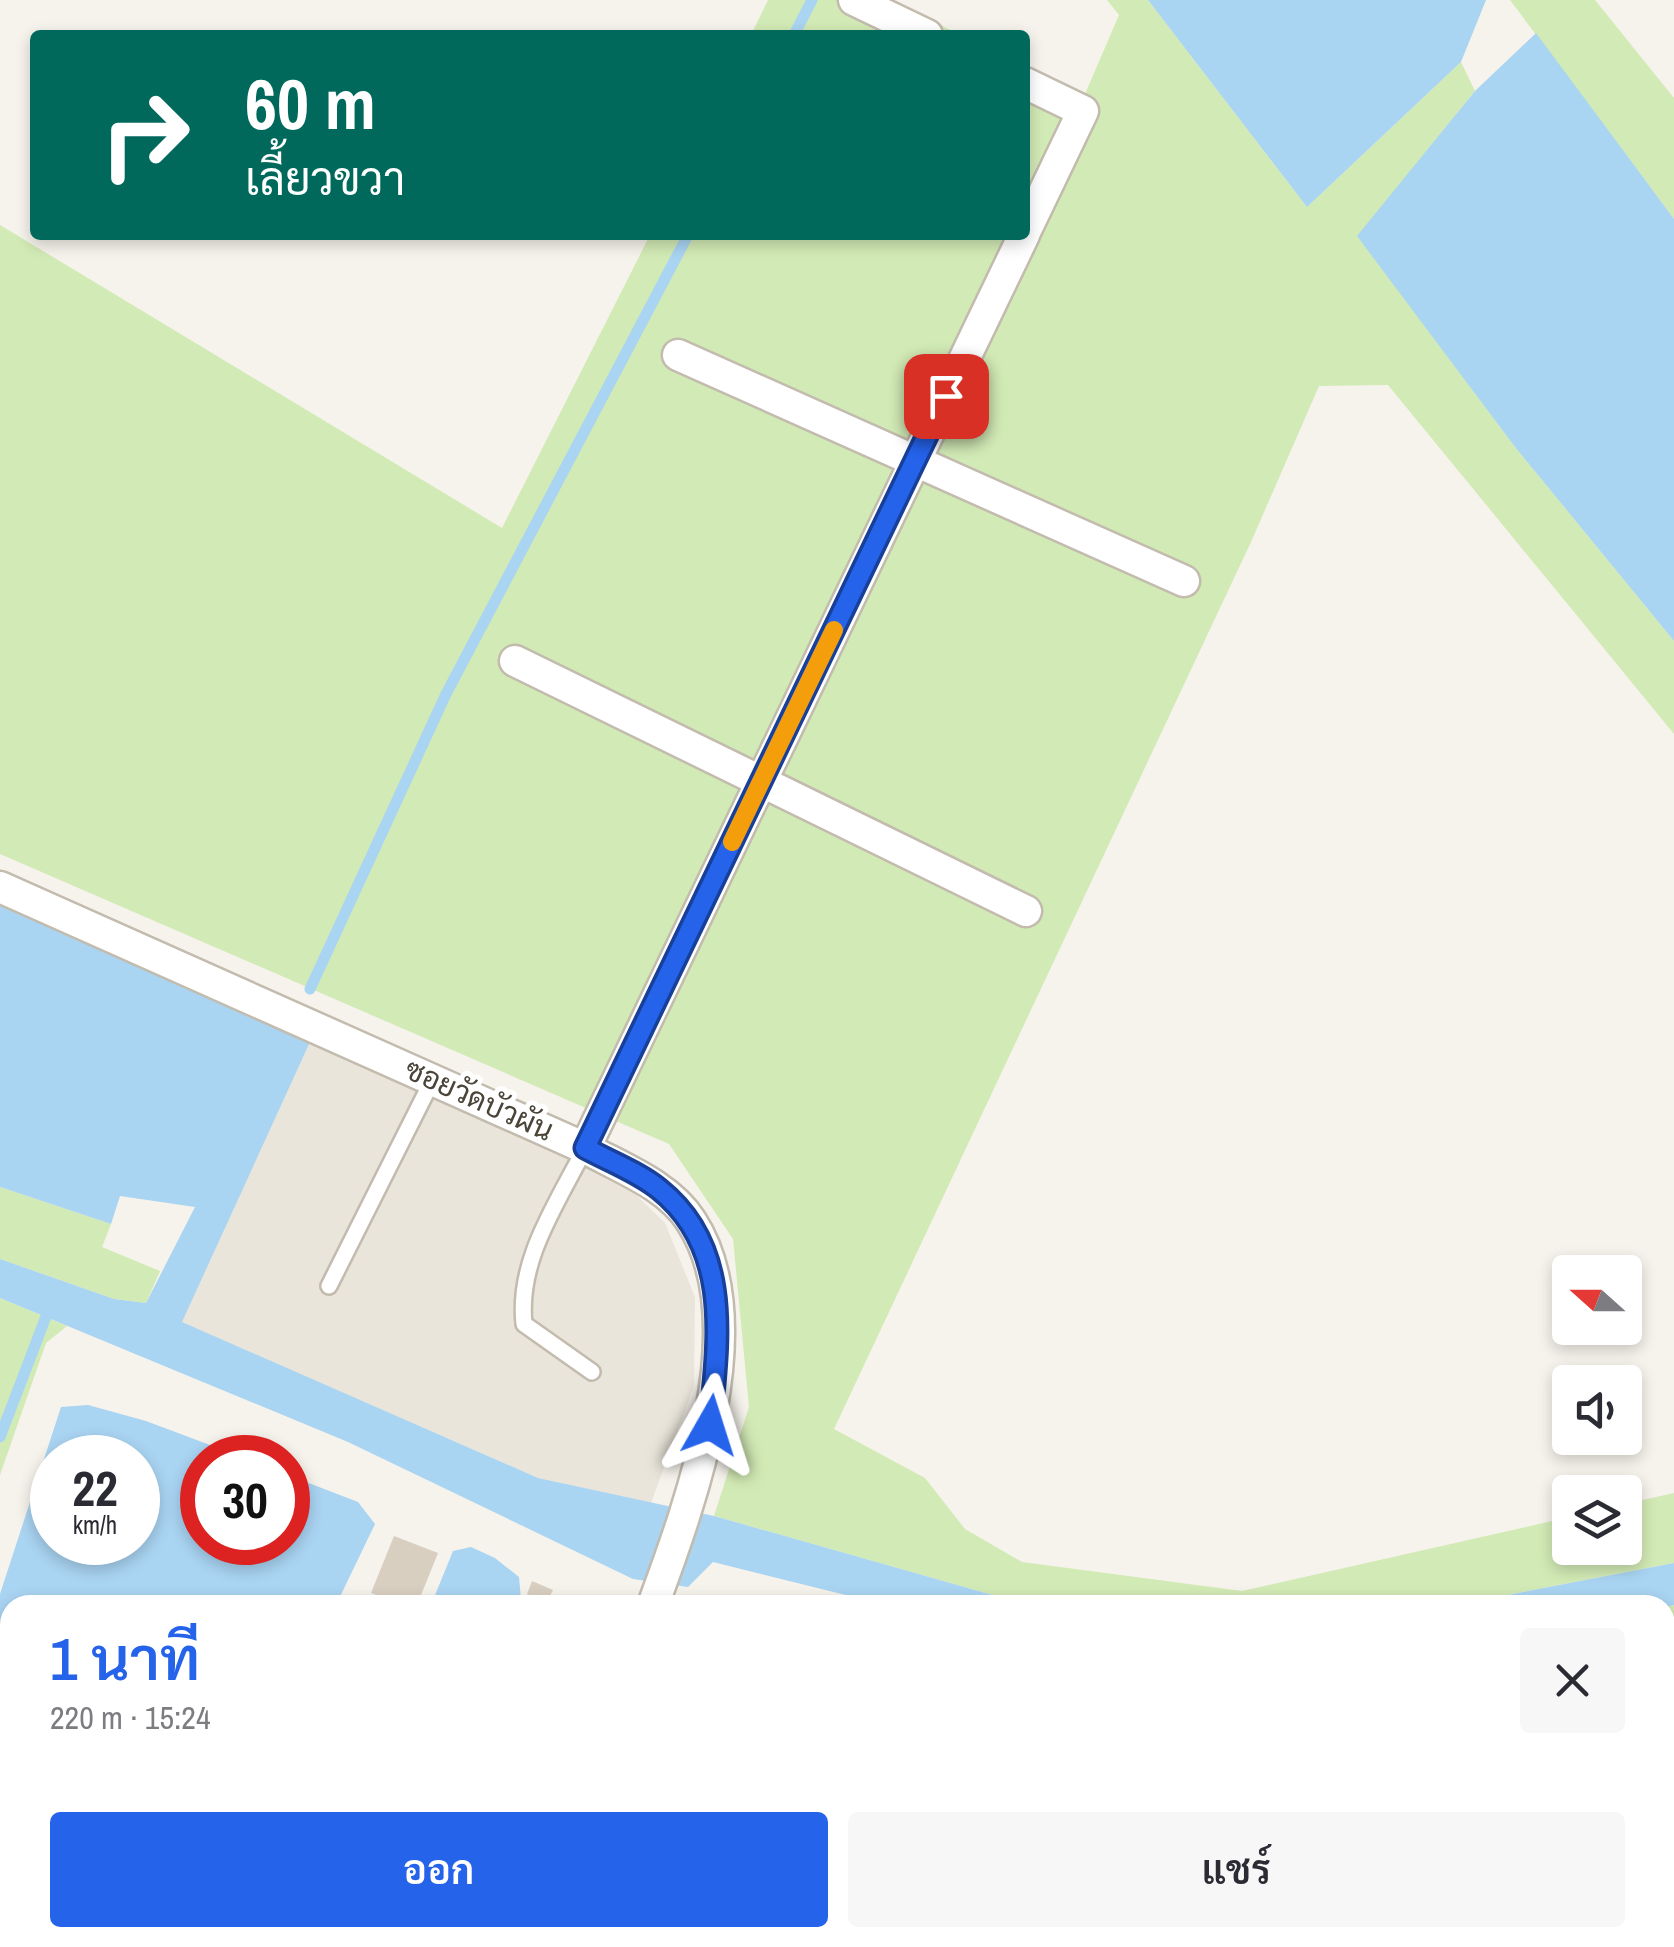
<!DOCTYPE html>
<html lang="th">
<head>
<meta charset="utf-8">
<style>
	:root { --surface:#fff; --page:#f7f7f7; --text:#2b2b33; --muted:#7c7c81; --accent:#2563eb }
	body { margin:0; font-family:"Archivo Narrow",Sarabun,sans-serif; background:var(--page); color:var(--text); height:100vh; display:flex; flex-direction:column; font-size:38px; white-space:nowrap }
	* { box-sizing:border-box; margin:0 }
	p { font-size:32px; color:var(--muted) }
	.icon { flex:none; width:55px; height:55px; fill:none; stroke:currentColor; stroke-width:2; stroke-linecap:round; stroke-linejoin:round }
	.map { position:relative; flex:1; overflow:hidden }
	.details { position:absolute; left:0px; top:1595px; width:1675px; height:352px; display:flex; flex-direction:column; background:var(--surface); border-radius:30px 30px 0 0; box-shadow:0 5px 15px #0003 }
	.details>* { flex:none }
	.hud { position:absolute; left:30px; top:30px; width:1000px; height:210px; border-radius:10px; box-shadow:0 5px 15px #0003; background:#00695c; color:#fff; overflow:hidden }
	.needle { width:65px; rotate:291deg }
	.buttons { position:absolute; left:1552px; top:1255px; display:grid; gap:20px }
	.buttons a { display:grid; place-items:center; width:90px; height:90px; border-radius:10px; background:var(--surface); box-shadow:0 5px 15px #0003; font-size:50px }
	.speed { position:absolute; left:30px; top:1435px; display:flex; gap:20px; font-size:50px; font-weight:700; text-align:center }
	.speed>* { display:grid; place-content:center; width:130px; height:130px; border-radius:50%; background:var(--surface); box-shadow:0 5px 15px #0003; line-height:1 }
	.speed small { font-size:25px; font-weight:400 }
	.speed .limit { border:15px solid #d22; background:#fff; color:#111 }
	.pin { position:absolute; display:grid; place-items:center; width:85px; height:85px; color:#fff; margin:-42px; border-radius:20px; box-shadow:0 5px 15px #0006 }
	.me { position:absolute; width:110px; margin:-55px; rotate:6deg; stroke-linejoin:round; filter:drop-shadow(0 0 8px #0008) }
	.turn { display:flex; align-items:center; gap:35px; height:210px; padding:0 50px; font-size:45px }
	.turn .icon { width:130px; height:130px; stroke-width:2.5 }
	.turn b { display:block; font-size:70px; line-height:85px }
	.round { display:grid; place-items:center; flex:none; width:105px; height:105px; border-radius:10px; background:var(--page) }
	.headline { display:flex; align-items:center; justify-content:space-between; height:170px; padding:0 50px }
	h1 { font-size:60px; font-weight:600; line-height:75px; color:var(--accent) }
	.primary-button { display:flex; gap:20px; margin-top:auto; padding:20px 50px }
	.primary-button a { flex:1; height:115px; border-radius:10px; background:var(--accent); color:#fff; font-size:40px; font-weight:600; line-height:115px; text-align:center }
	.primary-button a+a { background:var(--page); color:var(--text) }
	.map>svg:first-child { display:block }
	.residential { fill:#eae5da }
	.industrial { fill:#e6e2dd }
	.green { fill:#d2eab5 }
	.water { fill:#a9d4f2; fill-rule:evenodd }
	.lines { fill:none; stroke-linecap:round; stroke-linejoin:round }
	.stream { stroke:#a9d4f2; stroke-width:11 }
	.canal { stroke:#a9d4f2; stroke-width:38 }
	.building { fill:#d8cfc1 }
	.lane-casing { stroke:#c2bbae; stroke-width:20 }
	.street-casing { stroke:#c2bbae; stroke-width:35 }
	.path { stroke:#c4b79f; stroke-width:6; stroke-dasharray:5 5; stroke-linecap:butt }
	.lane { stroke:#fff; stroke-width:15 }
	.street { stroke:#fff; stroke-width:30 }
	.route-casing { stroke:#184099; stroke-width:25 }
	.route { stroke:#2563eb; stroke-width:18 }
	.slow { stroke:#f59e0b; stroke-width:18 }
	.labels { text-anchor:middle; stroke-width:10; stroke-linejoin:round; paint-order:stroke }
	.street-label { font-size:30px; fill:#4b4439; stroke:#fff }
</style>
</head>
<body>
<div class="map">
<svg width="1674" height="1947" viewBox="0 0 1674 1947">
	<rect width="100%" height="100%" fill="#f6f3ec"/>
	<!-- residential -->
	<path class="residential" d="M 310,1042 L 627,1186 L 665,1223 L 695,1297 L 694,1386 L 651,1503 L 538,1478 L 181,1322 Z"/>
	<!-- industrial -->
	<path class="industrial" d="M 218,1938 L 516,1938 L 512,1947 L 213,1947 Z"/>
	<!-- green -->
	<g class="green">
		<path d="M 768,0 L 888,0 L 961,35 L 751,35 Z"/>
		<path d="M 1107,0 L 1148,0 L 1307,207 L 1461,62 L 1475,91 L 1358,236 L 1515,447 L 1674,641 L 1674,734 L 1388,385 L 1319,386 L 1251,542 L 834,1429 L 925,1478 L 965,1529 L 1022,1562 L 1242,1591 L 1570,1517 L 1570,1548 L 1625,1548 L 1625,1504 L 1674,1493 L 1674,1563 L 1455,1605 L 1028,1605 L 714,1516 L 749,1407 L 733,1239 L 669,1144 L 0,854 L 0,225 L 502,528 L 650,235 L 1025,235 L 1025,65 L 1085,94 L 1119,15 Z"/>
		<path d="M 1510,0 L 1595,0 L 1674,98 L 1674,219 Z"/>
		<path d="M 0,1187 L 111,1224 L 102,1247 L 160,1271 L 146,1303 L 114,1299 L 0,1259 Z"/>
		<path d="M 0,1298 L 67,1326 L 46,1343 L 0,1475 Z"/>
		<path d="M 1674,1605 L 1674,1947 L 1497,1947 L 1499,1938 L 1665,1938 L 1665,1607 Z"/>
	</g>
	<!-- water -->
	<g class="water">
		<path d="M 1148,0 L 1486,0 L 1461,62 L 1307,207 Z"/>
		<path d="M 1536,33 L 1674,219 L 1674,641 L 1515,447 L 1357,236 L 1475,91 Z"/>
		<path d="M 0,906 L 310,1042 L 182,1322 L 538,1478 L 714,1516 L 1028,1605 L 886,1605 L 713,1562 L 688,1587 L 633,1579 L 348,1442 L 0,1298 L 0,1259 L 114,1299 L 146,1303 L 195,1207 L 120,1196 L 111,1224 L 0,1187 Z"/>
		<path d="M 88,1405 L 146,1421 L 242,1457 L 202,1458 L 202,1542 L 288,1542 L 288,1475 L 358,1502 L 375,1524 L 336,1605 L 10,1605 L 10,1637 L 0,1632 L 0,1594 L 61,1407 ZM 52,1458 L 138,1458 L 138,1542 L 52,1542 Z"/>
		<path d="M 471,1547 L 495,1558 L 519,1577 L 521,1599 L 529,1605 L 431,1605 L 453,1551 Z"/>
		<path d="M 1674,1563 L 1674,1605 L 1665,1607 L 1455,1605 Z"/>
		<path d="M 0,1667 L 10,1671 L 10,1878 L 0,1874 Z"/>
	</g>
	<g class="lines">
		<!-- stream -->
		<g class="stream">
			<path d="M 794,35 L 812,0"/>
			<path d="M 310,989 L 446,694 L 688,235"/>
			<path d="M 0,1437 L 50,1306"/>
		</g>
		<!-- canal -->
		<path class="canal" d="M 1577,1947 L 1579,1938"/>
	</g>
	<!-- building -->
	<g class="building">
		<path d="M 394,1536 L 438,1553 L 417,1605 L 401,1605 L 371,1593 Z"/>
		<path d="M 532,1581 L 553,1590 L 546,1604 L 527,1594 Z"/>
	</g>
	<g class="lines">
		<!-- lane casing -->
		<g class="lane-casing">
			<g id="lane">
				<path d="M 585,1148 C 557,1204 517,1260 524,1324 L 592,1372"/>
				<path d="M 329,1286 L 433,1079"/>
				<path d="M 429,1947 L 433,1938"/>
			</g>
		</g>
		<!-- street casing -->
		<g class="street-casing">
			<g id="street">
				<path d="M 854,0 L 927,35"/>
				<path d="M 1025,83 L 1083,111 L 1025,232"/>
				<path d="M 678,355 L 1184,581"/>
				<path d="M 515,661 L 1026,911"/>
				<path d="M 0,887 L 585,1148 C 621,1168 668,1185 691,1221 C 757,1322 691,1502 653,1605"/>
				<path d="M 585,1148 L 1024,235"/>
				<path d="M 685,1938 L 715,1947"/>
				<path d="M 528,1947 L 531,1938"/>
				<path d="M 1304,1947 L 1307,1938"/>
			</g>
		</g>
		<!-- path -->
		<path class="path" d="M 0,1656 L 10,1659"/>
		<!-- lane -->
		<use href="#lane" class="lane"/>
		<!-- street -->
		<use href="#street" class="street"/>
	</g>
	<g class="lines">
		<!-- route casing -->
		<g class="route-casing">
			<path id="route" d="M 710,1425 C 718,1342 733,1248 659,1189 C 638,1172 609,1161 585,1148 L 946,396"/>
		</g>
		<!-- route -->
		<use href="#route" class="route"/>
		<!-- slow -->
		<path class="slow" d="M 732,842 L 834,630"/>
	</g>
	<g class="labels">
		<!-- street labels -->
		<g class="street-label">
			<text transform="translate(479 1100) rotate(24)" y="10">ซอยวัดบัวผัน</text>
		</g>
	</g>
</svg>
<div class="buttons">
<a><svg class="needle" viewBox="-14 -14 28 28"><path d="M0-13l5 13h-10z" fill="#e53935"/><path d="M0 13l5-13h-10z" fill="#7c7c81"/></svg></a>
<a><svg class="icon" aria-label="sound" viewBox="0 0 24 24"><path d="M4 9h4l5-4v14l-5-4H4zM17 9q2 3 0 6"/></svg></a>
<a><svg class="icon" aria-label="layers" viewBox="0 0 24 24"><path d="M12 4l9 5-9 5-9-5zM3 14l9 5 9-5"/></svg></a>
</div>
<div class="speed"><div>22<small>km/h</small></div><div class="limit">30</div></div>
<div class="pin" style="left:946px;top:396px;background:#d93025"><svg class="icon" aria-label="arrive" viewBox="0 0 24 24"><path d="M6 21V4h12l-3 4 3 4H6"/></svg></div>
<svg class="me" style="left:710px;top:1425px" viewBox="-20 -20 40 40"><path d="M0-17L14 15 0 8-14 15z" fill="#2563eb" stroke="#fff" stroke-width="4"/></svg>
<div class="hud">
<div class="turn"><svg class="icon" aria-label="right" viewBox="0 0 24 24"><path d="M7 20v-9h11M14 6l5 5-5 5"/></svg><div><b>60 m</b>เลี้ยวขวา</div></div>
</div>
<section class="details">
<div class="headline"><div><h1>1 นาที</h1><p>220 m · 15:24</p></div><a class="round"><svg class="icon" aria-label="close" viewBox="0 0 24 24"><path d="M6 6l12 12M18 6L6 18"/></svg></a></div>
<div class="primary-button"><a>ออก</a><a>แชร์</a></div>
</section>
</div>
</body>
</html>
